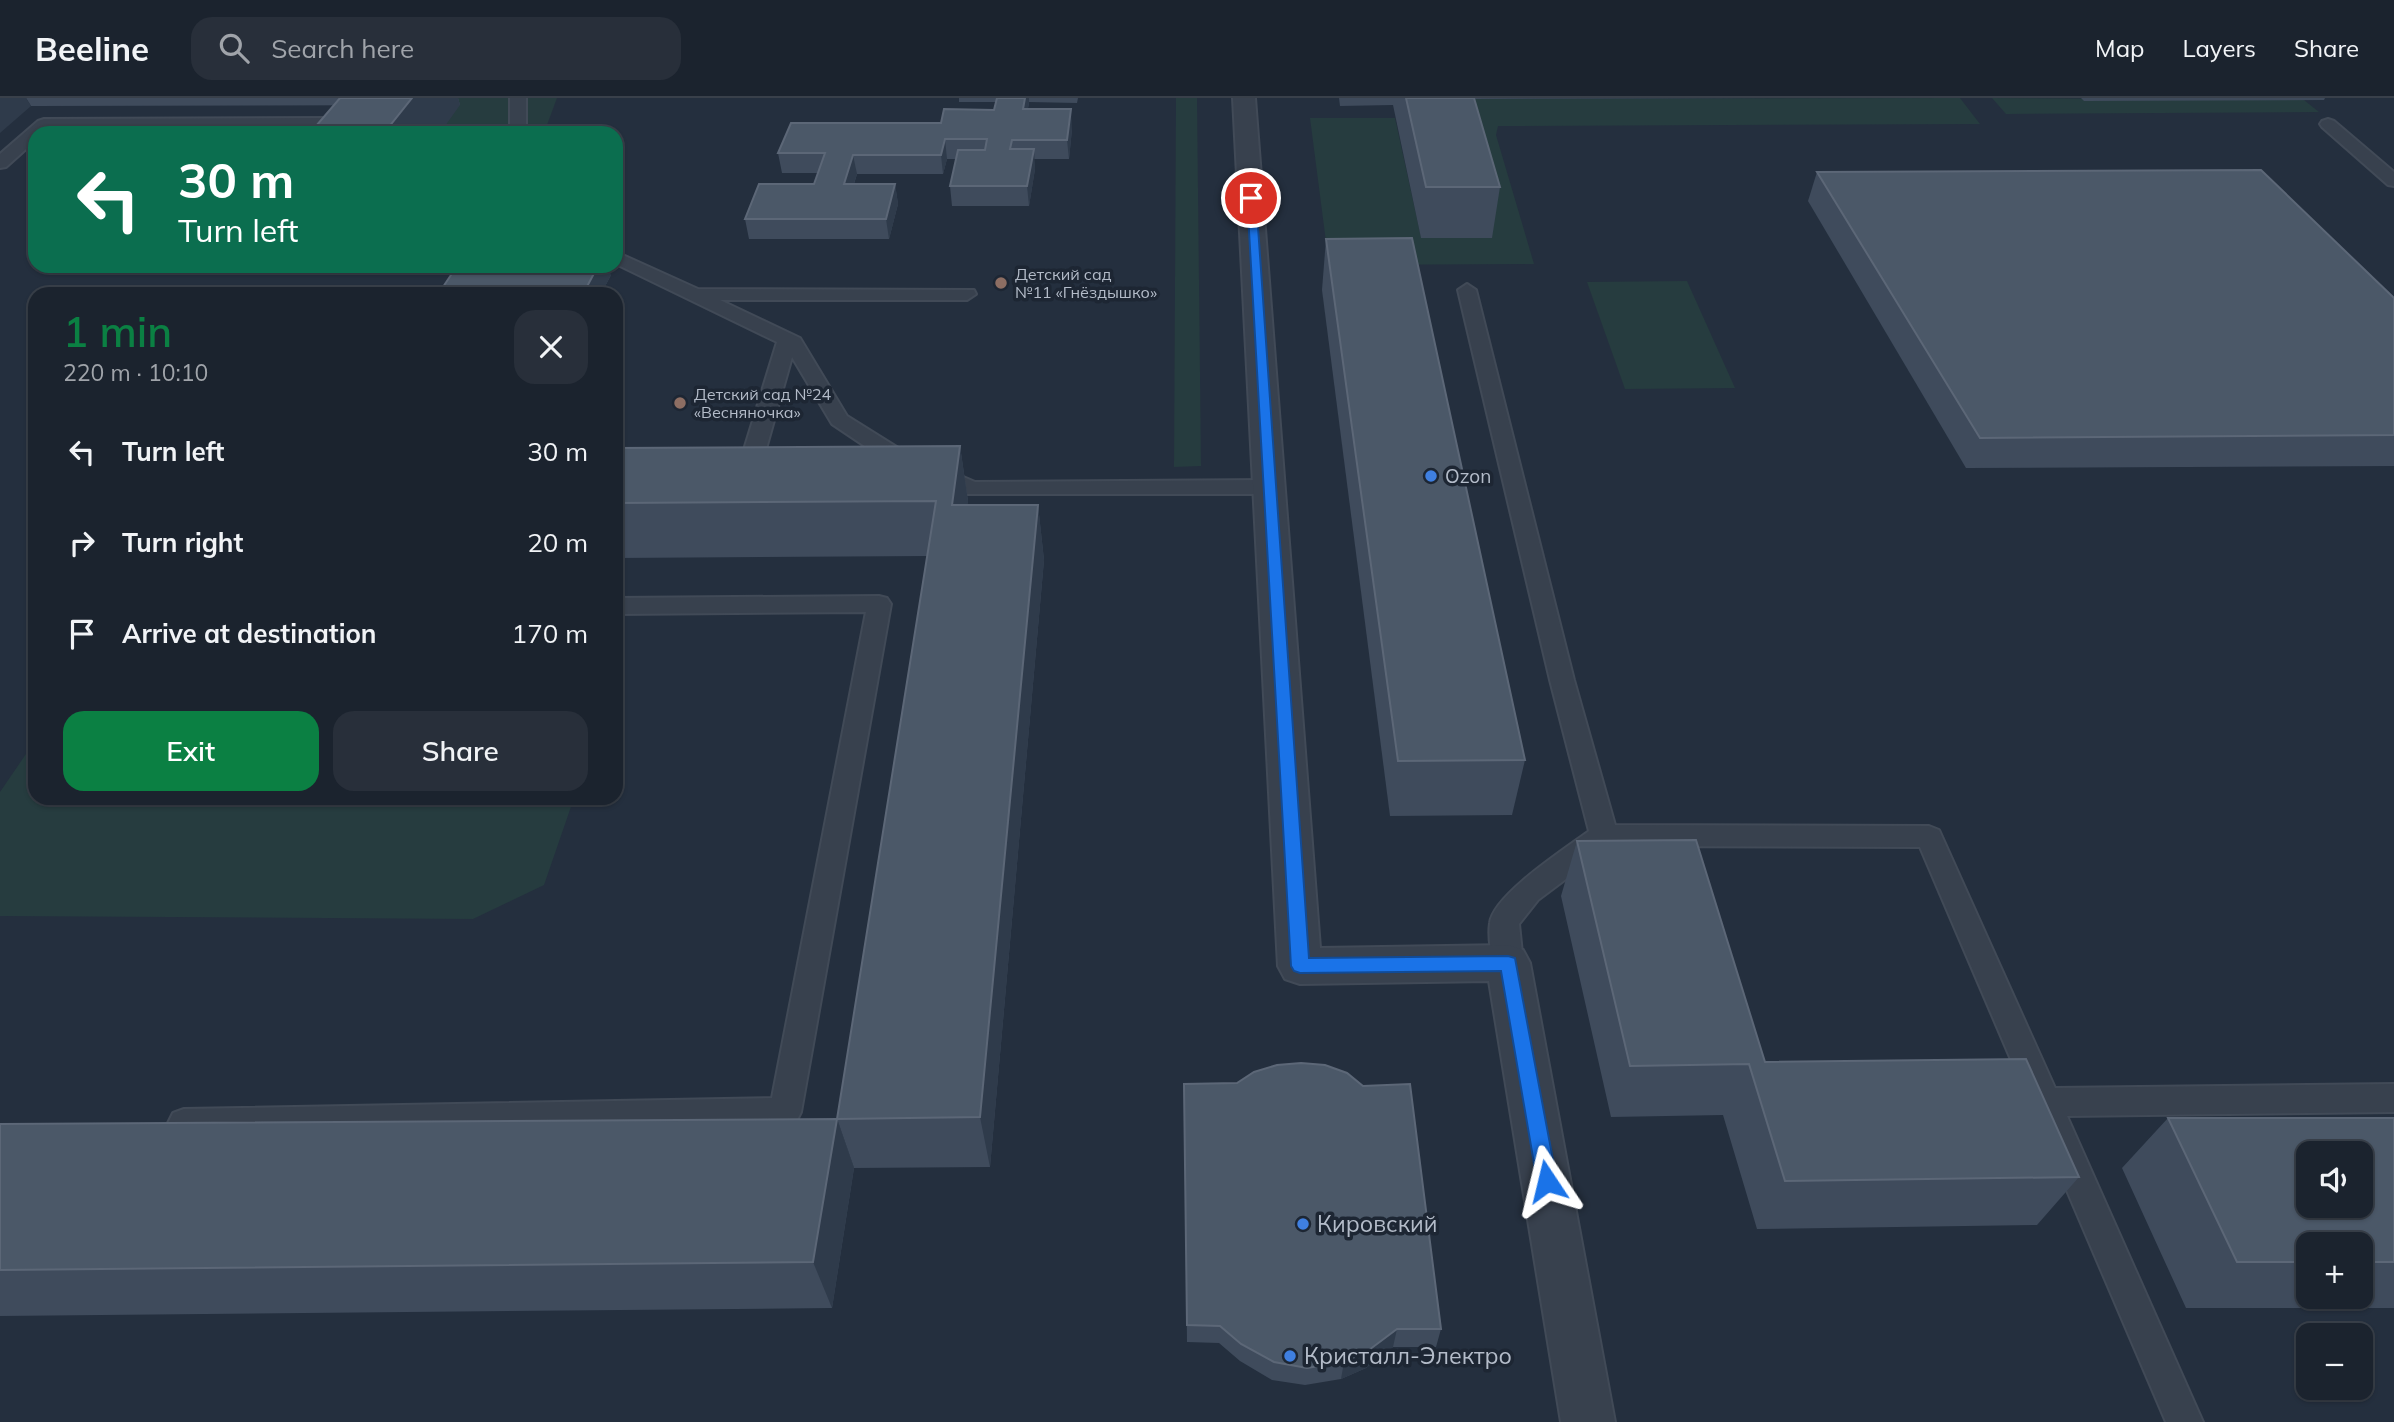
<!DOCTYPE html>
<html lang="en">
<head>
<meta charset="utf-8">
<style>
	:root { --surface:#1b232e; --page:#282f3a; --text:#f1f3f6; --muted:#a0a4aa; --line:#39404a; --accent:#0b8043 }
	body { margin:0; font-family:Mulish,sans-serif; background:var(--page); color:var(--text); height:100vh; display:flex; flex-direction:column; font-size:26px; white-space:nowrap }
	* { box-sizing:border-box; margin:0 }
	p { font-size:23px; color:var(--muted) }
	.icon { flex:none; width:38px; height:38px; fill:none; stroke:currentColor; stroke-width:2; stroke-linecap:round; stroke-linejoin:round }
	.map { position:relative; flex:1; overflow:hidden }
	.side { position:absolute; left:28px; top:189px; width:595px; height:518px; display:flex; flex-direction:column; background:var(--surface); border-radius:21px; box-shadow:0 2px 5px #0004,0 0 0 2px var(--line) }
	.side>* { flex:none }
	.banner { position:absolute; left:28px; top:28px; width:595px; height:147px; border-radius:21px; box-shadow:0 2px 5px #0004,0 0 0 2px var(--line); background:#0b6e4f; color:#fff; overflow:hidden }
	.buttons { position:absolute; left:2296px; top:1043px; display:grid; gap:14px }
	.buttons a { display:grid; place-items:center; width:77px; height:77px; border-radius:14px; background:var(--surface); box-shadow:0 2px 5px #0004,0 0 0 2px var(--line); font-size:35px }
	.pin { position:absolute; display:grid; place-items:center; width:60px; height:60px; color:#fff; margin:-30px; border:4px solid #fff; border-radius:50%; box-shadow:0 2px 7px #0007 }
	.me { position:absolute; width:77px; margin:-38px; rotate:350deg; stroke-linejoin:round; filter:drop-shadow(0 0 5px #0008) }
	.turn { display:flex; align-items:center; gap:24px; height:147px; padding:0 35px; font-size:32px }
	.turn .icon { width:91px; height:91px; stroke-width:2.5 }
	.turn b { display:block; font-size:49px; line-height:60px }
	.round { display:grid; place-items:center; flex:none; width:74px; height:74px; border-radius:21px; background:var(--page) }
	.overview { display:flex; align-items:center; justify-content:space-between; height:119px; padding:0 35px }
	h1 { font-size:42px; font-weight:600; line-height:52px; color:var(--accent) }
	.primary-button { display:flex; gap:14px; margin-top:auto; padding:14px 35px }
	.primary-button a { flex:1; height:80px; border-radius:21px; background:var(--accent); color:#fff; font-size:28px; font-weight:600; line-height:80px; text-align:center }
	.primary-button a+a { background:var(--page); color:var(--text) }
	ul { padding:0; list-style:none }
	li { display:flex; align-items:center; gap:21px; height:91px; padding:0 35px }
	li div { flex:1 }
	li b { display:block; font-size:26px }
	li em { font-style:normal }
	header { display:flex; align-items:center; gap:42px; box-sizing:border-box; height:98px; padding:0 35px; background:var(--surface); border-bottom:2px solid var(--line) }
	header strong { font-size:33px }
	nav { display:flex; gap:38px; margin-inline-start:auto; font-size:24px }
	.search { width:490px; height:63px; background:var(--page); display:flex; align-items:center; gap:18px; box-sizing:border-box; padding:0 24px; border-radius:21px; color:var(--muted); font-size:26px }
	.map>svg:first-child { display:block }
	.green { fill:#263c3f }
	.lines { fill:none; stroke-linecap:round; stroke-linejoin:round }
	.lane-casing { stroke:#414a57; stroke-width:4 }
	.street-casing { stroke:#414a57; stroke-width:4 }
	.lane { fill:#38414e; fill-rule:evenodd }
	.street { fill:#38414e; fill-rule:evenodd }
	.wall { fill:#3f4b5c; fill-rule:evenodd }
	.shaded-wall { fill:#2f3b4b }
	.building { fill:#4b5868; stroke:#5c6777; stroke-width:2; fill-rule:evenodd }
	.route { fill:#1a73e8; stroke:#114b97; stroke-width:2 }
	.education-dot { fill:#8d6e63; stroke:#1d2633; stroke-width:2.5 }
	.shop-dot { fill:#3f7fe0; stroke:#1d2633; stroke-width:2.5 }
	.labels { text-anchor:middle; stroke-width:7; stroke-linejoin:round; paint-order:stroke }
	.far-poi-label { font-size:16px; fill:#b4bcc9; stroke:#1d2633; text-anchor:start }
	.poi-label { font-size:19px; fill:#b4bcc9; stroke:#1d2633; text-anchor:start }
	.near-poi-label { font-size:23px; fill:#b4bcc9; stroke:#1d2633; text-anchor:start }
</style>
</head>
<body>
<header>
<strong>Beeline</strong>
<div class="search"><svg class="icon" aria-label="search" viewBox="0 0 24 24"><circle cx="10" cy="10" r="6"/><path d="M15 15l6 6"/></svg>Search here</div>
<nav><a>Map</a><a>Layers</a><a>Share</a></nav>
</header>
<div class="map">
<svg width="2394" height="1324" viewBox="0 0 2394 1324">
	<rect width="100%" height="100%" fill="#242f3e"/>
	<!-- green -->
	<g class="green">
		<path d="M 400,0 L 510,0 L 508,35 L 440,35 Z"/>
		<path d="M 525,0 L 557,0 L 544,35 L 524,35 Z"/>
		<path d="M 1176,0 L 1197,0 L 1201,368 L 1174,369 Z"/>
		<path d="M 1960,0 L 1980,26 L 1498,28 L 1496,37 L 1534,166 L 1329,167 L 1310,20 L 1395,20 L 1421,139 L 1492,140 L 1447,1 Z"/>
		<path d="M 1992,0 L 2304,2 L 2319,14 L 2006,16 Z"/>
		<path d="M 1687,183 L 1735,290 L 1625,291 L 1587,184 Z"/>
		<path d="M 35,651 L 35,700 L 574,700 L 544,787 L 473,821 L 0,818 L 0,694 L 26,656 Z"/>
	</g>
	<g class="lines">
		<!-- lane casing -->
		<g class="lane-casing">
			<g id="lane">
				<rect x="510" y="0" width="16" height="35"/>
				<path d="M 334,20 L 342,25 L 334,35 L 318,35 L 322,30 L 48,31 L 43,35 L 35,35 L 35,43 L 6,69 L 0,70 L 0,56 L 38,23 L 44,21 Z"/>
				<path d="M 2328,21 L 2334,23 L 2394,74 L 2394,88 L 2388,87 L 2322,29 L 2320,26 L 2322,23 Z"/>
				<path d="M 616,154 L 698,191 L 974,192 L 976,196 L 967,202 L 720,202 L 800,240 L 847,318 L 903,353 L 975,384 L 1269,382 L 1277,384 L 1280,389 L 1277,394 L 1269,396 L 964,396 L 887,363 L 832,326 L 792,259 L 760,372 L 745,383 L 729,383 L 726,378 L 739,368 L 777,244 L 616,166 Z"/>
				<path d="M 1467,186 L 1476,192 L 1574,582 L 1615,727 L 1929,728 L 1939,732 L 2055,990 L 2394,986 L 2394,1014 L 2067,1018 L 2203,1324 L 2166,1324 L 1920,749 L 1610,748 L 1538,802 L 1519,826 L 1523,865 L 1518,874 L 1508,877 L 1498,874 C 1491,861 1488,839 1490,825 C 1493,797 1566,750 1589,733 L 1550,582 L 1458,192 Z"/>
				<path d="M 879,498 L 887,500 L 891,506 L 801,1014 L 796,1024 L 785,1028 L 184,1039 L 173,1035 L 168,1025 L 173,1015 L 184,1011 L 772,1000 L 866,514 L 616,516 L 616,500 Z"/>
			</g>
		</g>
		<!-- street casing -->
		<g class="street-casing">
			<path id="street" d="M 1233,0 L 1255,0 L 1320,850 L 1508,847 L 1523,852 L 1530,865 L 1615,1324 L 1561,1324 L 1489,883 L 1300,886 L 1285,881 L 1278,868 Z"/>
		</g>
		<!-- lane -->
		<use href="#lane" class="lane"/>
		<!-- street -->
		<use href="#street" class="street"/>
	</g>
	<!-- wall -->
	<g class="wall">
		<path d="M 26,0 L 458,0 L 460,7 L 31,8 Z"/>
		<path d="M 959,0 L 1078,0 L 1077,5 L 1029,4 L 1028,11 L 1072,31 L 1069,61 L 1034,61 L 1035,71 L 1029,108 L 952,108 L 950,88 L 956,61 L 947,61 L 943,76 L 857,76 L 854,86 L 895,86 L 898,106 L 889,141 L 749,141 L 745,121 L 814,86 L 818,75 L 782,75 L 778,55 L 941,25 L 994,12 L 996,4 L 959,4 Z"/>
		<path d="M 1339,0 L 1797,0 L 1474,1 L 1500,89 L 1492,140 L 1421,140 L 1393,7 L 1340,8 Z"/>
		<path d="M 2081,0 L 2325,0 L 2324,2 L 2084,3 Z"/>
		<path d="M 1817,74 L 2394,200 L 2394,368 L 1966,370 L 1808,103 Z"/>
		<path d="M 1326,141 L 1525,662 L 1512,717 L 1390,718 L 1322,192 Z"/>
		<path d="M 611,177 L 601,196 L 439,196 L 439,195 Z"/>
		<path d="M 960,348 L 968,403 L 967,407 L 1038,407 L 1044,462 L 990,1069 L 854,1070 L 837,1021 L 928,458 L 616,460 L 616,350 Z"/>
		<path d="M 1577,743 L 1765,964 L 2079,1079 L 2037,1127 L 1757,1131 L 1723,1017 L 1611,1019 L 1561,798 Z"/>
		<path d="M 1237,985 L 1441,1231 L 1436,1249 L 1393,1249 L 1366,1270 L 1341,1281 L 1305,1287 L 1272,1282 L 1240,1263 L 1219,1245 L 1187,1244 L 1184,986 Z"/>
		<path d="M 2168,1020 L 2394,1020 L 2394,1210 L 2186,1210 L 2122,1070 ZM 2308,1146 L 2361,1146 L 2361,1199 L 2308,1199 Z"/>
		<path d="M 837,1021 L 854,1070 L 832,1210 L 0,1218 L 0,1026 Z"/>
	</g>
	<!-- shaded-wall -->
	<g class="shaded-wall">
		<path d="M 0,0 L 26,0 L 31,8 L 0,35 Z"/>
		<path d="M 412,0 L 458,0 L 460,7 L 440,35 L 384,35 Z"/>
		<path d="M 1025,0 L 1029,0 L 1029,4 L 1024,31 L 1023,11 Z"/>
		<path d="M 1071,11 L 1072,31 L 1069,61 L 1067,42 Z"/>
		<path d="M 945,41 L 947,61 L 943,76 L 941,57 Z"/>
		<path d="M 1034,51 L 1035,71 L 1029,108 L 1027,88 Z"/>
		<path d="M 853,57 L 857,76 L 847,106 L 844,86 Z"/>
		<path d="M 895,86 L 898,106 L 889,141 L 886,121 Z"/>
		<path d="M 598,168 L 608,168 L 611,177 L 601,196 L 583,196 Z"/>
		<path d="M 960,348 L 968,403 L 960,462 L 952,407 Z"/>
		<path d="M 1038,407 L 1044,462 L 990,1069 L 980,1019 Z"/>
		<path d="M 837,1021 L 854,1070 L 832,1210 L 813,1164 Z"/>
		<path d="M 1397,1231 L 1393,1249 L 1366,1270 L 1341,1281 L 1344,1264 Z"/>
	</g>
	<!-- building -->
	<g class="building">
		<path d="M 340,0 L 412,0 L 384,35 L 310,35 Z"/>
		<path d="M 997,0 L 1025,0 L 1023,11 L 1071,11 L 1067,42 L 1012,42 L 1010,51 L 1034,51 L 1027,88 L 950,88 L 958,52 L 985,52 L 987,41 L 945,41 L 941,57 L 853,57 L 844,86 L 895,86 L 886,121 L 745,121 L 759,86 L 814,86 L 825,55 L 778,55 L 791,25 L 941,25 L 944,11 L 994,12 Z"/>
		<path d="M 1406,0 L 1474,0 L 1500,89 L 1426,89 Z"/>
		<path d="M 2261,72 L 2394,200 L 2394,337 L 1980,340 L 1817,74 Z"/>
		<path d="M 1412,140 L 1525,662 L 1398,663 L 1326,141 Z"/>
		<path d="M 457,168 L 598,168 L 583,196 L 439,195 Z"/>
		<path d="M 960,348 L 952,407 L 1038,407 L 980,1019 L 837,1021 L 936,403 L 616,405 L 616,350 Z"/>
		<path d="M 1696,742 L 1765,964 L 2026,961 L 2079,1079 L 1785,1083 L 1749,966 L 1630,968 L 1577,743 Z"/>
		<path d="M 1301,965 L 1325,967 L 1347,975 L 1363,988 L 1410,986 L 1441,1231 L 1397,1231 L 1369,1252 L 1344,1264 L 1307,1270 L 1274,1264 L 1241,1246 L 1220,1228 L 1187,1227 L 1184,986 L 1237,985 L 1254,974 L 1277,967 Z"/>
		<path d="M 2168,1020 L 2394,1020 L 2394,1164 L 2361,1164 L 2361,1146 L 2308,1146 L 2308,1164 L 2237,1164 ZM 2308,1055 L 2361,1055 L 2361,1108 L 2308,1108 Z"/>
		<path d="M 837,1021 L 813,1164 L 0,1172 L 0,1026 Z"/>
	</g>
	<!-- route -->
	<path class="route" d="M 1247,98 L 1256,100 L 1309,860 L 1508,858 L 1515,860 L 1557,1083 L 1554,1089 L 1547,1092 L 1540,1089 L 1537,1083 L 1501,873 L 1300,875 L 1294,873 L 1291,868 Z"/>
	<!-- markers -->
	<g class="education-dot">
		<circle cx="1001" cy="185" r="7"/>
		<circle cx="680" cy="305" r="7"/>
	</g>
	<g class="shop-dot">
		<circle cx="1431" cy="378" r="7"/>
		<circle cx="1303" cy="1126" r="7"/>
		<circle cx="1290" cy="1258" r="7"/>
	</g>
	<g class="labels">
		<!-- far-poi labels -->
		<g class="far-poi-label">
			<text x="1015" y="182">Детский сад<tspan x="1015" dy="18">№11 «Гнёздышко»</tspan></text>
			<text x="694" y="302">Детский сад №24<tspan x="694" dy="18">«Весняночка»</tspan></text>
		</g>
		<!-- poi labels -->
		<g class="poi-label">
			<text x="1445" y="385">Ozon</text>
		</g>
		<!-- near-poi labels -->
		<g class="near-poi-label">
			<text x="1317" y="1134">Кировский</text>
			<text x="1304" y="1266">Кристалл-Электро</text>
		</g>
	</g>
</svg>
<div class="buttons">
<a><svg class="icon" aria-label="sound" viewBox="0 0 24 24"><path d="M4 9h4l5-4v14l-5-4H4zM17 9q2 3 0 6"/></svg></a>
<a>+</a>
<a>−</a>
</div>
<div class="pin" style="left:1251px;top:100px;background:#d93025"><svg class="icon" aria-label="arrive" viewBox="0 0 24 24"><path d="M6 21V4h12l-3 4 3 4H6"/></svg></div>
<svg class="me" style="left:1547px;top:1083px" viewBox="-20 -20 40 40"><path d="M0-17L14 15 0 8-14 15z" fill="#1a73e8" stroke="#fff" stroke-width="4"/></svg>
<div class="banner">
<div class="turn"><svg class="icon" aria-label="left" viewBox="0 0 24 24"><path d="M17 20v-9H6M10 6l-5 5 5 5"/></svg><div><b>30 m</b>Turn left</div></div>
</div>
<section class="side">
<div class="overview"><div><h1>1 min</h1><p>220 m · 10:10</p></div><a class="round"><svg class="icon" aria-label="close" viewBox="0 0 24 24"><path d="M6 6l12 12M18 6L6 18"/></svg></a></div>
<ul>
<li><svg class="icon" aria-label="left" viewBox="0 0 24 24"><path d="M17 20v-9H6M10 6l-5 5 5 5"/></svg><div><b>Turn left</b></div><em>30 m</em></li>
<li><svg class="icon" aria-label="right" viewBox="0 0 24 24"><path d="M7 20v-9h11M14 6l5 5-5 5"/></svg><div><b>Turn right</b></div><em>20 m</em></li>
<li><svg class="icon" aria-label="arrive" viewBox="0 0 24 24"><path d="M6 21V4h12l-3 4 3 4H6"/></svg><div><b>Arrive at destination</b></div><em>170 m</em></li>
</ul>
<div class="primary-button"><a>Exit</a><a>Share</a></div>
</section>
</div>
</body>
</html>
